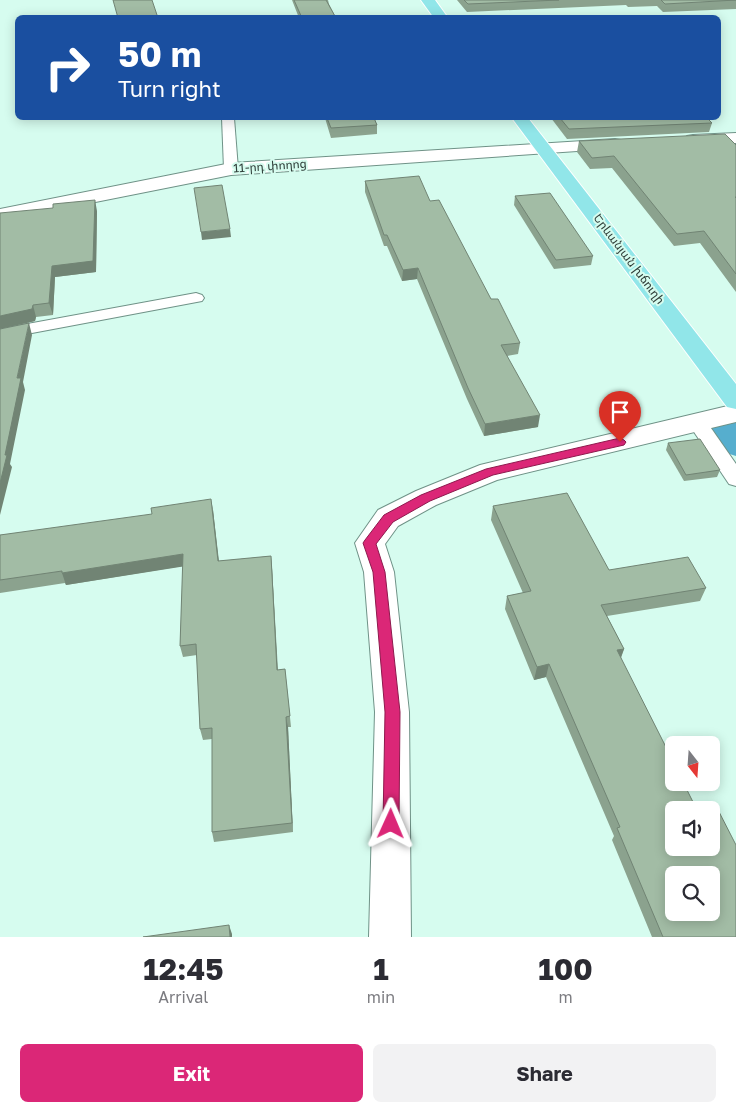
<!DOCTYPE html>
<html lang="en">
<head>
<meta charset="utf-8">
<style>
	:root { --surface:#fff; --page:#f2f2f3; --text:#2b2b33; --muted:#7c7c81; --accent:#db2777 }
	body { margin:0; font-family:"Golos Text","Noto Sans Armenian",sans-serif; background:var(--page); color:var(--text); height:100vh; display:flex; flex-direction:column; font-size:19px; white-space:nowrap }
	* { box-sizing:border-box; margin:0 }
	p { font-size:16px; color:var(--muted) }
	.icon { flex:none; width:28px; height:28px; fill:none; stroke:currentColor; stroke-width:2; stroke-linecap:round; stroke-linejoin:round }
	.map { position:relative; height:937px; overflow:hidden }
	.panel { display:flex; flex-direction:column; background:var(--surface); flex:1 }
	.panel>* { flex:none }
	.guide { position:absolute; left:15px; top:15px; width:706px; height:105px; border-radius:8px; box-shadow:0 2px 12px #0003; background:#1a4fa0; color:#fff; overflow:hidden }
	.needle { width:32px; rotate:163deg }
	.tools { position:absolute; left:665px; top:736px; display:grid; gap:10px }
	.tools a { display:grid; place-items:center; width:55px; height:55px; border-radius:8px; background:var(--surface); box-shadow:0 2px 12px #0003; font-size:25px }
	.pin { position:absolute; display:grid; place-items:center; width:42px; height:42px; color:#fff; margin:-51px -21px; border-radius:50% 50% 50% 0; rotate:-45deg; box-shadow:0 0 5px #0007 }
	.pin .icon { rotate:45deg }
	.me { position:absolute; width:55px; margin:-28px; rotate:1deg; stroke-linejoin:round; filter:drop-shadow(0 0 4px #0008) }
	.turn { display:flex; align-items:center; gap:18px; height:105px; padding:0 20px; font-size:22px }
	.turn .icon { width:65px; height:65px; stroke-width:2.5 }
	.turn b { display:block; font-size:35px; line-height:42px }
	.eta { display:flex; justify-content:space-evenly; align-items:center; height:85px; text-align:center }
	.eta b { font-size:30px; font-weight:700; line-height:35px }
	.button { display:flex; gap:10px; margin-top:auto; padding:10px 20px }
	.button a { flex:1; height:58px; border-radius:8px; background:var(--accent); color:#fff; font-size:20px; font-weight:700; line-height:58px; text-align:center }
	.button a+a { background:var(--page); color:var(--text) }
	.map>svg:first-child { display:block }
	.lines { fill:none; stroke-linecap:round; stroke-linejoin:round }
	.canal { fill:#56aece; fill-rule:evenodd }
	.lane-casing { stroke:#6f9287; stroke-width:2 }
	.street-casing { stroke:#6f9287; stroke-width:2 }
	.primary-casing { stroke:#fff; stroke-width:2 }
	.lane { fill:#fff; fill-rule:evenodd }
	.street { fill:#fff; fill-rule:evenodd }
	.primary { fill:#91e6e9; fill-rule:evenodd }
	.wall { fill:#8ba28e }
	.shaded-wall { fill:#718474 }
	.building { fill:#a2bca5; stroke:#718474; fill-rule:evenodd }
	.route { fill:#db2777; stroke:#8e194d }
	.labels { text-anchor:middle; stroke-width:4; stroke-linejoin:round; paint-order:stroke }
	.far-street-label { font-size:12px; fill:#303f3a; stroke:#d6fcef }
</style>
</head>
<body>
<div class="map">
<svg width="736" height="937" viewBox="0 0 736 937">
	<rect width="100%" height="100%" fill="#d6fcef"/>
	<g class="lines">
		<!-- canal -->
		<path class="canal" d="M 726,417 L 736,420 L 736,456 L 723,452 L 707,430 L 713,421 Z"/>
		<!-- lane casing -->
		<g class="lane-casing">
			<g id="lane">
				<path d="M 222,118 L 234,118 L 238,169 L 231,173 L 224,169 Z"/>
				<path d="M 196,293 L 202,295 L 204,298 L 202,301 L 0,339 L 0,329 Z"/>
				<path d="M 697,417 L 704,418 L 736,464 L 736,486 L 729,484 L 688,423 L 690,418 Z"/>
			</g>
		</g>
		<!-- street casing -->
		<g class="street-casing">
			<g id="street">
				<path d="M 736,133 L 736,143 L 693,145 L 687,144 L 684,140 L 687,136 L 693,135 Z"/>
				<path d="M 615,139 L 621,140 L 624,144 L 621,148 L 231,175 L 0,221 L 0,209 L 231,163 Z"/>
				<path d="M 736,404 L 736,422 L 497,480 L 436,505 L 398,526 L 385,544 L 394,572 L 409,712 L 411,937 L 369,937 L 375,712 L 364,572 L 355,543 L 378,510 L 416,491 L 480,465 Z"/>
			</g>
		</g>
		<!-- primary casing -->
		<g class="primary-casing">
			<g id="primary">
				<path d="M 421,0 L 435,0 L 448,18 L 434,18 Z"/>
				<path d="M 512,118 L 528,118 L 736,384 L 736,409 L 727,407 Z"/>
			</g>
		</g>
		<!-- lane -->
		<use href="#lane" class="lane"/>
		<!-- street -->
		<use href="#street" class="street"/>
		<!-- primary -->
		<use href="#primary" class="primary"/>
	</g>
	<!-- wall -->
	<g class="wall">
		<path d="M 292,0 L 328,0 L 329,4 L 336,18 L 299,18 Z"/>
		<path d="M 457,0 L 736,0 L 736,9 L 663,12 L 657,6 L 628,7 L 626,5 L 467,12 Z"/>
		<path d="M 314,118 L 374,118 L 377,125 L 377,134 L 331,138 L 325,118 L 314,119 Z"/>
		<path d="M 551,118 L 707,118 L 712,123 L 709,132 L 567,139 Z"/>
		<path d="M 579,141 L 736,145 L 736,292 L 700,243 L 674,246 L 612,168 L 590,169 L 577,152 Z"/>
		<path d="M 365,181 L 430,201 L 491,299 L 520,343 L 518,354 L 507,356 L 538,427 L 484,436 L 467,399 L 417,279 L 402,281 L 387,246 L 384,246 L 365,192 Z"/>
		<path d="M 515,196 L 593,256 L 591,265 L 554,269 L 514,205 Z"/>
		<path d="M 97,211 L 96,272 L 55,277 L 53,315 L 36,317 L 35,321 L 0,329 Z"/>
		<path d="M 668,443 L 720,470 L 717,477 L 684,481 L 666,450 Z"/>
		<path d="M 493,506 L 609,570 L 706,588 L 700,601 L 607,616 L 624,649 L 621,658 L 736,937 L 652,937 L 612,840 L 614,836 L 546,677 L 534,680 L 505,609 L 507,596 L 523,593 L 491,520 Z"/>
		<path d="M 213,510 L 219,561 L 271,556 L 272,568 L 278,670 L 285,669 L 291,727 L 288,727 L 293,832 L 214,842 L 212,832 L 212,739 L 203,740 L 200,729 L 197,655 L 183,657 L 180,646 L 183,566 L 66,585 L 65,583 L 0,593 L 0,535 Z"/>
	</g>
	<!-- shaded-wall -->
	<g class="shaded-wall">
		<path d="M 95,200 L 97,211 L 96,272 L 55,277 L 53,315 L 49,303 L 52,266 Z"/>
		<path d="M 230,229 L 231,237 L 202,240 L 201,232 Z"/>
		<path d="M 418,268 L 417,279 L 402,281 L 403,270 Z"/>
		<path d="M 33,305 L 36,317 L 35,321 L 0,329 L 0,316 Z"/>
		<path d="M 29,323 L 32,335 L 23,382 L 25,390 L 10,464 L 12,467 L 0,515 L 0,483 L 17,378 Z"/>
		<path d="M 540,415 L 538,427 L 484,436 L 485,424 Z"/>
		<path d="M 211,499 L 213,510 L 220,573 L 218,561 Z"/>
		<path d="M 183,554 L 186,566 L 66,585 L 62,573 Z"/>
		<path d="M 271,556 L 272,568 L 278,681 L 277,670 Z"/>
		<path d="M 624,649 L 619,662 L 617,650 Z"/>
		<path d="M 549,664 L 546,677 L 534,680 L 537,667 Z"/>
		<path d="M 286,717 L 288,727 L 293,832 L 292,823 Z"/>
		<path d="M 229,925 L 232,934 L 232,937 L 230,937 Z"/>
	</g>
	<!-- building -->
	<g class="building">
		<path d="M 113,0 L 152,0 L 158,18 L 118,18 Z"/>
		<path d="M 294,0 L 326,0 L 336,18 L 302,18 Z"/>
		<path d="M 464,0 L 559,0 L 468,4 Z"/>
		<path d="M 661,0 L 736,0 L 665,4 Z"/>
		<path d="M 327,118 L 374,118 L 377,125 L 331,128 Z"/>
		<path d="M 560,118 L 707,118 L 712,123 L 569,129 Z"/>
		<path d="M 725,134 L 736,145 L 736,197 L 735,197 L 736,198 L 736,274 L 704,231 L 677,234 L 614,156 L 592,158 L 579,141 Z"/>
		<path d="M 419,176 L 430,201 L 439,200 L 491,299 L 498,299 L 520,343 L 501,345 L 540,415 L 485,424 L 468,388 L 418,268 L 403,270 L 387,235 L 384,235 L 365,181 Z"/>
		<path d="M 222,185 L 230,229 L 201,232 L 194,188 Z"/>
		<path d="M 550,193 L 593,256 L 556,260 L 515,196 Z"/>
		<path d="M 95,200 L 93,261 L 52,266 L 49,303 L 33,305 L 32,309 L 0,316 L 0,213 L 53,208 L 53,204 Z"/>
		<path d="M 29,323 L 17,378 L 21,378 L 5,455 L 7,455 L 0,483 L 0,329 Z"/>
		<path d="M 700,439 L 720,470 L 686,475 L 668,443 Z"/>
		<path d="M 567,493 L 609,570 L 688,557 L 706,588 L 601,605 L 624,649 L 617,650 L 674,763 L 674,782 L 683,782 L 697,810 L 716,806 L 736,845 L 736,937 L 663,937 L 617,828 L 620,827 L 549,664 L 537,667 L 507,596 L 531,591 L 493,506 ZM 674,810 L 711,810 L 711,848 L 674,848 ZM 674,875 L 711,875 L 711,912 L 674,912 Z"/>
		<path d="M 211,499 L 218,561 L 271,556 L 277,670 L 285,669 L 290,716 L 286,717 L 292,823 L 212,832 L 212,728 L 200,729 L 196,644 L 180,646 L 183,554 L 62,573 L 62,571 L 0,580 L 0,535 L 152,514 L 151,508 Z"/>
		<path d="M 229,925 L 230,937 L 143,937 Z"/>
	</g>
	<!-- route -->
	<path class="route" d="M 620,438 L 624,440 L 626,442 L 624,445 L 493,475 L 430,501 L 393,522 L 376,544 L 385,572 L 400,712 L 399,824 L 397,830 L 391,832 L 386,830 L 383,824 L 385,712 L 373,572 L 363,543 L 365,540 L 384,515 L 421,495 L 486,469 Z"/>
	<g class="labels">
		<!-- far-street labels -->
		<g class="far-street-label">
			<text transform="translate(270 166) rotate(-4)" y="4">11-րդ փողոց</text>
			<text transform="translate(629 259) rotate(53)" y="4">Երևանյան խճուղի</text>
		</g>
	</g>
</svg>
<div class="tools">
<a><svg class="needle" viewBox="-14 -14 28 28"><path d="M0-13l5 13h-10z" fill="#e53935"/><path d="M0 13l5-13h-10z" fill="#7c7c81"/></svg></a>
<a><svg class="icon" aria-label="sound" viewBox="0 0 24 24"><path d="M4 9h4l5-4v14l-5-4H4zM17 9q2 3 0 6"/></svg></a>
<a><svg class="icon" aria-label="search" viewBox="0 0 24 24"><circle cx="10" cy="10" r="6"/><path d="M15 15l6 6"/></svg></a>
</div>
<div class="pin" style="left:620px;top:442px;background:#d93025"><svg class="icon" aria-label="arrive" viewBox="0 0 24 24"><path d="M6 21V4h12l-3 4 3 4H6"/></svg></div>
<svg class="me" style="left:391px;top:824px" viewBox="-20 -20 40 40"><path d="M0-17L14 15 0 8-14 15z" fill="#db2777" stroke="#fff" stroke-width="4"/></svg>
<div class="guide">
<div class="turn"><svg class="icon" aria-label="right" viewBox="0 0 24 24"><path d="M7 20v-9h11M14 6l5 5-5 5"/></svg><div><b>50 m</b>Turn right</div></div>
</div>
</div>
<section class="panel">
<div class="eta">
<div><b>12:45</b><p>Arrival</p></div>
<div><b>1</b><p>min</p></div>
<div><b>100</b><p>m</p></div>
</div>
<div class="button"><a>Exit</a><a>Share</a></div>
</section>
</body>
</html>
